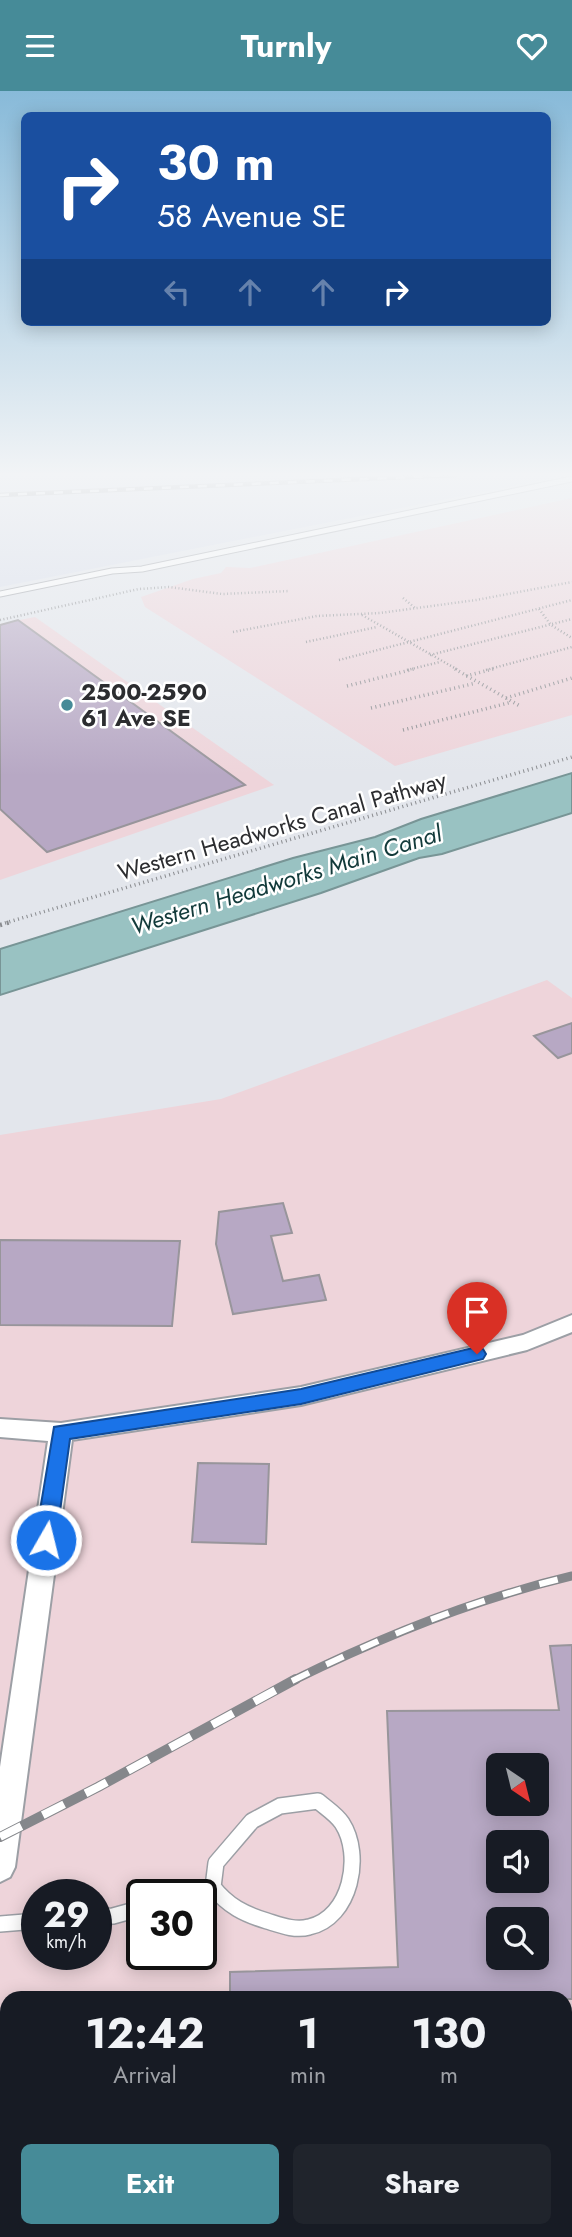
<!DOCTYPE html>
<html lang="en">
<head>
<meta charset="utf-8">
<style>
	:root { --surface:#171b24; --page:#20242c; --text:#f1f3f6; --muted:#9ea1a6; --accent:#468b98 }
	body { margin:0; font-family:Jost,sans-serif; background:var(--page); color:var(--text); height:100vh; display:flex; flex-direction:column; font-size:26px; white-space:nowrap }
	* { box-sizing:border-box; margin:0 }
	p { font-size:23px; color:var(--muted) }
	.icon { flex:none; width:38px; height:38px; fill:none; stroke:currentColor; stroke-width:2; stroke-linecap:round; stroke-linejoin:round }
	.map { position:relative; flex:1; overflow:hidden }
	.side { position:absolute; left:0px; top:1900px; width:572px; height:247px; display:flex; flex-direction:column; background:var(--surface); border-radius:21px 21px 0 0; box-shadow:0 4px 18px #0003 }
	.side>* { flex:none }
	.top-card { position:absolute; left:21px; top:21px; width:530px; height:214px; border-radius:10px; box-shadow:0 4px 18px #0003; background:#1a4fa0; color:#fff; overflow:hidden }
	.needle { width:46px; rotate:145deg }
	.buttons { position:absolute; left:486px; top:1662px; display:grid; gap:14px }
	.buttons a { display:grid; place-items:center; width:63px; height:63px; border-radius:10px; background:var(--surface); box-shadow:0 4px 18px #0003; font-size:35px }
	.speed { position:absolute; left:21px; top:1788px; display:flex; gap:14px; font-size:35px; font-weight:700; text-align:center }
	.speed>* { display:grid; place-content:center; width:91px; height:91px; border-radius:50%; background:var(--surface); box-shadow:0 4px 18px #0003; line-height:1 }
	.speed small { font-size:18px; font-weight:400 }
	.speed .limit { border:4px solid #111; border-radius:10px; background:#fff; color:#111 }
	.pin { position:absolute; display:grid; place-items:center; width:60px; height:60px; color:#fff; margin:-72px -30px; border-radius:50% 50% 50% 0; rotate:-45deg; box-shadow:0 0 7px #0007 }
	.pin .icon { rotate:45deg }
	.me { position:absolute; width:77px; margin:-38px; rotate:8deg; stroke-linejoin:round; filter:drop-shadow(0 0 5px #0008) }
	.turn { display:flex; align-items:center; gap:24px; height:147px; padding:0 21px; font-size:32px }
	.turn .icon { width:91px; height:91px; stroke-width:2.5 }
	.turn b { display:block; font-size:49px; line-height:60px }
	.lanes { display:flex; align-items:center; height:66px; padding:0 21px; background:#0003; justify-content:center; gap:35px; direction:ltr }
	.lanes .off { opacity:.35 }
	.eta { display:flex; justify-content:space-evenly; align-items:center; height:119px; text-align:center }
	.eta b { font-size:42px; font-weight:700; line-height:49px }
	.action { display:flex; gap:14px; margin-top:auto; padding:14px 21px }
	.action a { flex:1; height:80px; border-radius:10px; background:var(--accent); color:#fff; font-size:28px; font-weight:700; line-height:80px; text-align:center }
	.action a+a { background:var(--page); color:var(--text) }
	header { display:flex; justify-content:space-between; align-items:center; height:91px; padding:0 21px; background:var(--accent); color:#fff; font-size:32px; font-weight:700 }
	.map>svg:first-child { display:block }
	.built { fill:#d8ddeb }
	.industrial { fill:#eed4da; fill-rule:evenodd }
	.water { fill:#99c2c2; stroke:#789596; stroke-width:2 }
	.building { fill:#b7a8c4; stroke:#98959b; stroke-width:2; fill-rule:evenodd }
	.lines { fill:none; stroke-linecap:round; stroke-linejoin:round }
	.lane-far1-casing { stroke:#9c9fa5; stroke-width:7 }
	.lane-casing { stroke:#9c9fa5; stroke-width:18 }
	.street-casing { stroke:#9c9fa5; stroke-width:4 }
	.path-far2 { stroke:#898b8f; stroke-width:2.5; stroke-dasharray:1 2.5; stroke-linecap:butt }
	.path-far1 { stroke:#898b8f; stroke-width:3.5; stroke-dasharray:1 3.5; stroke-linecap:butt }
	.path { stroke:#898b8f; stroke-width:4.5; stroke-dasharray:2 5; stroke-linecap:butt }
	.lane-far1 { stroke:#fff; stroke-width:5 }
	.lane { stroke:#fff; stroke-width:15 }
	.street { fill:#fff; fill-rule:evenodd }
	.rail-far2-casing { stroke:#85878b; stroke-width:4.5 }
	.rail-far1-casing { stroke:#85878b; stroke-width:9 }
	.rail-casing { stroke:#85878b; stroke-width:10 }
	.rail-far2 { stroke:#fff; stroke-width:2.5; stroke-dasharray:9; stroke-linecap:butt }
	.rail-far1 { stroke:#fff; stroke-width:6; stroke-dasharray:19; stroke-linecap:butt }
	.rail { stroke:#fff; stroke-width:8; stroke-dasharray:24; stroke-linecap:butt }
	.route { fill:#1a73e8; stroke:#114b97; stroke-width:2 }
	.poi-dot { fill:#468b98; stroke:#fff; stroke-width:2.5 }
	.labels { text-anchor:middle; stroke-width:5; stroke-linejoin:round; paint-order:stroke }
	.far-poi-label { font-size:23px; font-weight:bold; fill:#2c2d30; stroke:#fff; text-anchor:start }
	.far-street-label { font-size:23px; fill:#2c2d30; stroke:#fff }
	.far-water-label { font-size:24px; font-style:italic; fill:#123a3a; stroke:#fff }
</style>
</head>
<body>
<header><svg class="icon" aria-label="menu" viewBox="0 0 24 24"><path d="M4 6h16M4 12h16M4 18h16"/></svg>Turnly<svg class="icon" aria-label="heart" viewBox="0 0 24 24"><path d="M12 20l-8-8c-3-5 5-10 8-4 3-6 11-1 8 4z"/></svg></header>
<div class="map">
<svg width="572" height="2146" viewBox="0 0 572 2146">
	<rect width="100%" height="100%" fill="#e3e6ec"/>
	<!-- built -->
	<path class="built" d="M 0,384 L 569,384 L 0,496 Z"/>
	<!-- industrial -->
	<g class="industrial">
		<path d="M 572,407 L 572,624 L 395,675 L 145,516 L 141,506 L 193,488 L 221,482 L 226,476 L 250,477 Z"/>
		<path d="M 35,526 L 274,694 L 0,789 L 0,533 Z"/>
		<path d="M 547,889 L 572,907 L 572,2146 L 0,2146 L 0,1044 L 221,1008 ZM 499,1675 L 537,1675 L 537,1713 L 499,1713 ZM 499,1752 L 537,1752 L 537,1790 L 499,1790 ZM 37,1804 L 96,1804 L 96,1864 L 37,1864 ZM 142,1804 L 201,1804 L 201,1864 L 142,1864 ZM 499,1829 L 537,1829 L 537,1867 L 499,1867 ZM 7,1908 L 565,1908 L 565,2140 L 7,2140 Z"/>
	</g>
	<!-- water -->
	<path class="water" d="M 572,682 L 572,722 L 442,763 L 419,767 L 321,802 L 0,904 L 0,858 L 293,767 L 375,746 L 421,728 Z"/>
	<!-- building -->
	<g class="building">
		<path d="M 18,529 L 245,694 L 47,761 L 0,718 L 0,534 Z"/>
		<path d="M 572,932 L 572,962 L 558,967 L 534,945 Z"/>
		<path d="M 283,1112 L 292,1142 L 271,1145 L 283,1190 L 319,1184 L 326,1209 L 233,1223 L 216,1153 L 219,1121 Z"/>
		<path d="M 0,1149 L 180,1150 L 172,1235 L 0,1234 Z"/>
		<path d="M 198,1372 L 269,1373 L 266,1453 L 192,1451 Z"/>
		<path d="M 572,1554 L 572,1908 L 230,1908 L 230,1881 L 398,1876 L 387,1620 L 559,1619 L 550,1555 ZM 499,1675 L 537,1675 L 537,1713 L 499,1713 ZM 499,1752 L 537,1752 L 537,1790 L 499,1790 ZM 499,1829 L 537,1829 L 537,1867 L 499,1867 Z"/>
	</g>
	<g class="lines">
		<!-- lane-far1 casing -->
		<g class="lane-far1-casing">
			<path id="lane-far1" d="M 0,503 L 112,480 L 142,478 L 572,388"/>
		</g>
		<!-- lane casing -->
		<g class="lane-casing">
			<g id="lane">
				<path d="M 318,1710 C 326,1717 336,1723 342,1732 C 363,1764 351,1827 309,1836 C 295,1840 280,1834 267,1830 C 244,1823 228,1815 213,1796 L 216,1772 L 252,1730 L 280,1715 Z"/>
				<path d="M 185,1804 L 213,1796"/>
				<path d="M 96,1826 L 113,1825 L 142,1817"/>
				<path d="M 0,1833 L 37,1830"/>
				<path d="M 160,2140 L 160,2146"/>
			</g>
		</g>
		<!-- street casing -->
		<g class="street-casing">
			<path id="street" d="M 572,1224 L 572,1241 L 527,1259 L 301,1314 L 72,1349 L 15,1776 L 10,1786 L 0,1791 L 0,1676 L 48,1350 L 0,1346 L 0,1328 L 61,1332 L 301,1296 L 523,1244 Z"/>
		</g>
		<!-- path-far2 -->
		<g class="path-far2">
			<path d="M 403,507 L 415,517"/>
			<path d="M 539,518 L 551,534 L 572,547"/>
			<path d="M 362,524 L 458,579"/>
			<path d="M 0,529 L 139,498 L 169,496 L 222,503 L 290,500"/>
			<path d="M 233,541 L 317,525 L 380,522 L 476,509 L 572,491"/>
			<path d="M 306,551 L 377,536"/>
			<path d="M 430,564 L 572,528"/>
			<path d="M 339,569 L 572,509"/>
			<path d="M 407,579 L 440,571"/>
			<path d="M 486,579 L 572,556"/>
		</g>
		<!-- path-far1 -->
		<g class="path-far1">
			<path d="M 455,578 L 520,615"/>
			<path d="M 466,585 L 493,578"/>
			<path d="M 347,595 L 414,578"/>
			<path d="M 506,607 L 572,587"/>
			<path d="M 371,617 L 476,592"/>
			<path d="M 403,639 L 512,611"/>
			<path d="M 5,832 L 572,666"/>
		</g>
		<!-- path -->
		<path class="path" d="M 0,834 L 11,831"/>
		<!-- lane-far1 -->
		<use href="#lane-far1" class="lane-far1"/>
		<!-- lane -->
		<use href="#lane" class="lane"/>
		<!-- street -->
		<use href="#street" class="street"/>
		<!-- rail-far2 casing -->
		<g class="rail-far2-casing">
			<path id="rail-far2" d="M 0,404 L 456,384"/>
		</g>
		<!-- rail-far1 casing -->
		<g class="rail-far1-casing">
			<path id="rail-far1" d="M 292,1590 C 383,1545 474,1508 572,1485"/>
		</g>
		<!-- rail casing -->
		<g class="rail-casing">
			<path id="rail" d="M 0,1746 L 98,1696 L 296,1588"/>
		</g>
		<!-- rail-far2 -->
		<use href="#rail-far2" class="rail-far2"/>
		<!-- rail-far1 -->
		<use href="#rail-far1" class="rail-far1"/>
		<!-- rail -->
		<use href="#rail" class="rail"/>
	</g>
	<!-- sky -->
	<linearGradient id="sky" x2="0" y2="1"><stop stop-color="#88bad9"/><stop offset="0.56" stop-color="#f2f4f6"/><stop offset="1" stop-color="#f2f4f6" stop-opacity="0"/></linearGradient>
	<rect width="572" height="685" fill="url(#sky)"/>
	<!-- route -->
	<path class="route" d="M 477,1256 L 483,1258 L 486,1263 L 483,1268 L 301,1313 L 70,1348 L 56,1449 L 53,1455 L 46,1458 L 38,1455 L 35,1449 L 54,1336 L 301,1298 Z"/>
	<!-- markers -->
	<circle class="poi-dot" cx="67" cy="614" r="7"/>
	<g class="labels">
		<!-- far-poi labels -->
		<g class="far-poi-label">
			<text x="81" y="609">2500-2590<tspan x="81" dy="26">61 Ave SE</tspan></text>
		</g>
		<!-- far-street labels -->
		<g class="far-street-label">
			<text transform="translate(282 735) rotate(-16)" y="8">Western Headworks Canal Pathway</text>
		</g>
		<!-- far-water labels -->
		<g class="far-water-label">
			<text transform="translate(286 789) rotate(-17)" y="8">Western Headworks Main Canal</text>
		</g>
	</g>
</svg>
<div class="buttons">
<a><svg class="needle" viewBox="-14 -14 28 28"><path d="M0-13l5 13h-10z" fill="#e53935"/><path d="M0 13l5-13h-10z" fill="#9ea1a6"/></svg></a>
<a><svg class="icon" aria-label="sound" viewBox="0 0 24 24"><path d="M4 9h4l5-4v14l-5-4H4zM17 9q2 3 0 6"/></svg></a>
<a><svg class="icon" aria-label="search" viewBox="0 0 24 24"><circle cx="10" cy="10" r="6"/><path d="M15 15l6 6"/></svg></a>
</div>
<div class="speed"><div>29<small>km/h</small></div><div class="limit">30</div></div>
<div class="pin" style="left:477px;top:1263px;background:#d93025"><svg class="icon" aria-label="arrive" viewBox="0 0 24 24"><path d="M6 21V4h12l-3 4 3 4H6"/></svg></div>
<svg class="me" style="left:46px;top:1449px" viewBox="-20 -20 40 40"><circle r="17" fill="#1a73e8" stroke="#fff" stroke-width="3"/><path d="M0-11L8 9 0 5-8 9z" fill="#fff"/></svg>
<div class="top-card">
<div class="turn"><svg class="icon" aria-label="right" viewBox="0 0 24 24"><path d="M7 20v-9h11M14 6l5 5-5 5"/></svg><div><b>30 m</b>58 Avenue SE</div></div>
<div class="lanes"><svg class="icon off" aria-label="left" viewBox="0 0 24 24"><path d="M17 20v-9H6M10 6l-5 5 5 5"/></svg><svg class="icon off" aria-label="ahead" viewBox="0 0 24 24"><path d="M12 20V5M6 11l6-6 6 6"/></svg><svg class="icon off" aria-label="ahead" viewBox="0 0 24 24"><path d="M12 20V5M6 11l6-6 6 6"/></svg><svg class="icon" aria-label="right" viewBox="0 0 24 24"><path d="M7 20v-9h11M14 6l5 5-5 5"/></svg></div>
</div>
<section class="side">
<div class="eta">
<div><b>12:42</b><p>Arrival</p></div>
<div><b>1</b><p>min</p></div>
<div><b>130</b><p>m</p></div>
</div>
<div class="action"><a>Exit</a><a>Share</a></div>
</section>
</div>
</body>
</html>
